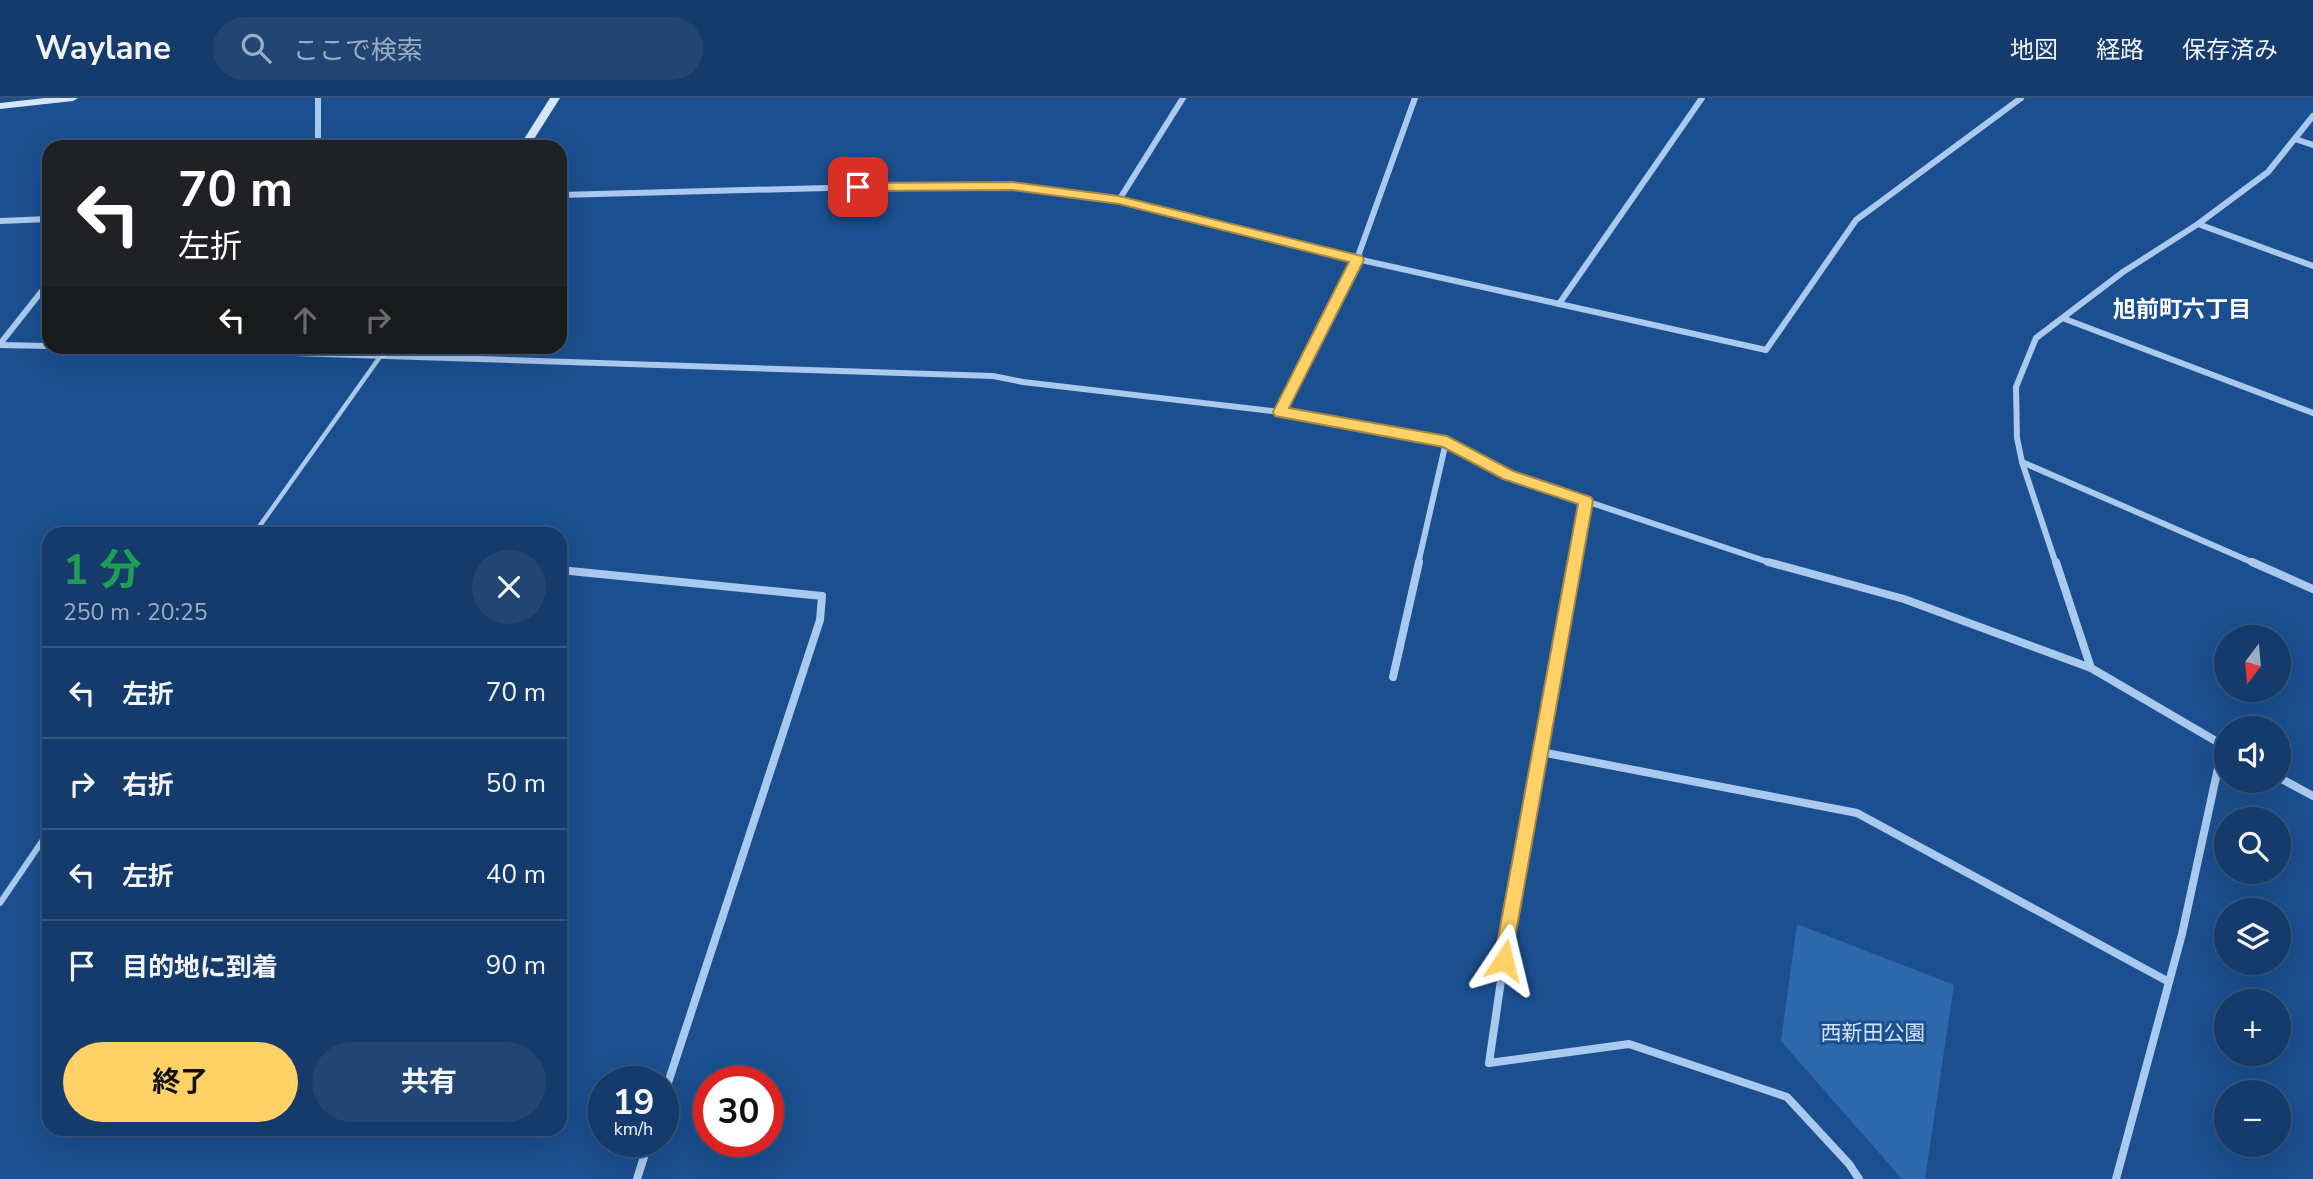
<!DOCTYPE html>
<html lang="ja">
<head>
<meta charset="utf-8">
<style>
	:root { --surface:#143b6b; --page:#214673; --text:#f1f3f6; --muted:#9dadc1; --line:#33557e; --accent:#ffd166 }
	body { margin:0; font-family:"Nunito Sans","Noto Sans JP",sans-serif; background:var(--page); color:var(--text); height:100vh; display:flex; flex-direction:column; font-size:26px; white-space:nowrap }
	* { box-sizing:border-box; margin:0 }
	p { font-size:23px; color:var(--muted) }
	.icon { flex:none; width:38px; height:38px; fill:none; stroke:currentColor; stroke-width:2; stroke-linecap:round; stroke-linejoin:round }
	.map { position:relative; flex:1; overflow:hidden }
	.panel { position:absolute; left:42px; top:429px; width:525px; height:609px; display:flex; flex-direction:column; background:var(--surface); border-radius:21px; box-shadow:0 7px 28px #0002,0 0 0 2px var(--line) }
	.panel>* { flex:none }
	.guide { position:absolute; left:42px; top:42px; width:525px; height:214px; border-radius:21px; box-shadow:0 7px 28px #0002,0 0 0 2px var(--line); background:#202124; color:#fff; overflow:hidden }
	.needle { width:46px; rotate:196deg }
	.fabs { position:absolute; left:2214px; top:527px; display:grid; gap:14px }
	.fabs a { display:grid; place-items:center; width:77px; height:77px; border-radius:50%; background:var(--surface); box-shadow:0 7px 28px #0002,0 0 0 2px var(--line); font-size:35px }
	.speed { position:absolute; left:588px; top:968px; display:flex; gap:14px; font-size:35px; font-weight:700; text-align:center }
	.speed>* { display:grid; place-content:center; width:91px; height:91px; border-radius:50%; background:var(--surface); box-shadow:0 7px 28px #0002,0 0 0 2px var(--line); line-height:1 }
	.speed small { font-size:18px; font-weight:400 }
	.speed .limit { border:10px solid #d22; background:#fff; color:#111 }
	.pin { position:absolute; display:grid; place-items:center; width:60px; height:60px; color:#fff; margin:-30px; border-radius:14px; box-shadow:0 4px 10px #0006 }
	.me { position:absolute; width:77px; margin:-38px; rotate:10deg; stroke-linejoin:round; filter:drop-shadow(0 0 5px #0008) }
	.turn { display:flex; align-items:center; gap:24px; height:147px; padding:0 21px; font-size:32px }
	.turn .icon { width:91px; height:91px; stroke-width:2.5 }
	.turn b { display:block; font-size:49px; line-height:60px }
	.lanes { display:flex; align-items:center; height:66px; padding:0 21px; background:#0003; justify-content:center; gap:35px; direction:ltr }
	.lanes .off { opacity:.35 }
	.round { display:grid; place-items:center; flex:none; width:74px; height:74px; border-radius:37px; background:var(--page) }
	.summary { display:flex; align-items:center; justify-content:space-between; height:119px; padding:0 21px }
	h1 { font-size:42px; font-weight:700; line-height:52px; color:#1e9e55 }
	.primary-button { display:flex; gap:14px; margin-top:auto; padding:14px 21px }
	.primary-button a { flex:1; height:80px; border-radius:42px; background:var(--accent); color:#111; font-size:28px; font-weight:700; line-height:80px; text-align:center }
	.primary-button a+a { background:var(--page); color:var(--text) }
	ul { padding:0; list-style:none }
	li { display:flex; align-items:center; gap:21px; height:91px; padding:0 21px; border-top:2px solid var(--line) }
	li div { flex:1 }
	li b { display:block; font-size:26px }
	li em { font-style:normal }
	header { display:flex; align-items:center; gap:42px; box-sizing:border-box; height:98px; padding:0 35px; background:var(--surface); border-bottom:2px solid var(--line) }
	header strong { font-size:33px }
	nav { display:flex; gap:38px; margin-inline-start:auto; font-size:24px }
	.search { width:490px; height:63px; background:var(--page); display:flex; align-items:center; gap:18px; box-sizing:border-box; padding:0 24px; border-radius:38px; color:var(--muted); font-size:26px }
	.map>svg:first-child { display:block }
	.green { fill:#2e69ad }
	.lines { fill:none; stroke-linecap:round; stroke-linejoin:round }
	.lane-far1 { stroke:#a9c9ee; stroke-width:4.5 }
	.lane { stroke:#a9c9ee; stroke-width:6 }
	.street-far1 { stroke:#a9c9ee; stroke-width:6 }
	.street { stroke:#a9c9ee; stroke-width:8 }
	.secondary { fill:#d6e6fa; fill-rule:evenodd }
	.route { fill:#ffd166; stroke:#a68842; stroke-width:2 }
	.labels { text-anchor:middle; stroke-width:6; stroke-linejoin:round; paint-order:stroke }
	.park-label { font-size:21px; fill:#cfe3fa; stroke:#1b4f8f }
	.neighbourhood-label { font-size:23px; font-weight:bold; fill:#fff; stroke:#1b4f8f }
</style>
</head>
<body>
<header>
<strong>Waylane</strong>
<div class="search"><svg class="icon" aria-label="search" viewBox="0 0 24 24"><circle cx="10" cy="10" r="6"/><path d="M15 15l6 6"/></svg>ここで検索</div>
<nav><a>地図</a><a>経路</a><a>保存済み</a></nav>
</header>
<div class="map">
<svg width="2313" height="1081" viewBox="0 0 2313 1081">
	<rect width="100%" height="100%" fill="#1b4f8f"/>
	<!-- green -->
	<path class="green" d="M 1797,826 L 1954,887 L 1925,1081 L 1902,1081 L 1781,943 Z"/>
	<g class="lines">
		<!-- lane-far1 -->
		<path class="lane-far1" d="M 254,436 L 382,256"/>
		<!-- lane -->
		<path class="lane" d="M 0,805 L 49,733"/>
		<!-- street-far1 -->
		<g class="street-far1">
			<path d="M 318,0 L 318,49"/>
			<path d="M 2295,41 L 2313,47"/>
			<path d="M 560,97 L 939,87 L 1012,88 L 1119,102 L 1357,161 L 1766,252 L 1856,122 L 2021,0"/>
			<path d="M 1119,102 L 1183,0"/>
			<path d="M 0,123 L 49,121"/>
			<path d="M 2198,126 L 2313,168"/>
			<path d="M 1559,206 L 1702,0"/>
			<path d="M 2065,221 L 2313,315"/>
			<path d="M 0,246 L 49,184"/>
			<path d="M 0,247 L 49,248"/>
			<path d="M 82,248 L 993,278 L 1023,284 L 1280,314 L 1446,344 L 1508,377 L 1774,466"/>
			<path d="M 1280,314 L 1357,161 L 1415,0"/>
			<path d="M 2022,364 L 2256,466"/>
			<path d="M 1418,466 L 1446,344"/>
			<path d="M 1575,466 L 1586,403"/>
			<path d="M 2056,466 L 2022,364 L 2017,340 L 2016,289 L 2036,240 L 2123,174 L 2198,126 L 2268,74 L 2313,18"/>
		</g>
		<!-- street -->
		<g class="street">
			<path d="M 1575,464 L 1504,862 L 1489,965 L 1629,946 L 1787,999 L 1849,1066 L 1859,1081"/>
			<path d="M 1768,464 L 1904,501 L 2091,570 L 2226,649"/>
			<path d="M 2056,464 L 2091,570"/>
			<path d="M 2252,464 L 2313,491"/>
			<path d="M 560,472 L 822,498 L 820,522 L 663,1000"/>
			<path d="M 1393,579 L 1419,464"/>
			<path d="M 1541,654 L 1857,715 L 2169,884"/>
			<path d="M 2278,679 L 2313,698"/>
			<path d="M 637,1081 L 649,1043"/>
			<path d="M 2116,1081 L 2182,836 L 2223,647"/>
		</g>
		<!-- secondary -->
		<g class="secondary">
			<path d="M 45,0 L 78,0 L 73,3 L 0,11 L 0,5 Z"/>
			<path d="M 550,0 L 560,0 L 529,49 L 519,49 Z"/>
			<path d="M 381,248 L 393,248 L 386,259 L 382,260 L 376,256 Z"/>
		</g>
	</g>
	<!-- route -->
	<path class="route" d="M 1012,84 L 1119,98 L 1362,158 L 1364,162 L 1289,310 L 1447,338 L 1513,373 L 1591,399 L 1593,403 L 1510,868 L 1504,871 L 1497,868 L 1494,862 L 1578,406 L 1503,381 L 1443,349 L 1275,318 L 1273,314 L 1349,164 L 1119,106 L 1012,92 L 858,93 L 852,89 L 858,85 Z"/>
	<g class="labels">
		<!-- park labels -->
		<g class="park-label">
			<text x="1873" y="942">西新田公園</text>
		</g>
		<!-- neighbourhood labels -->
		<g class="neighbourhood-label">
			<text x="2182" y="219">旭前町六丁目</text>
		</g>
	</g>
</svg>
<div class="fabs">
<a><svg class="needle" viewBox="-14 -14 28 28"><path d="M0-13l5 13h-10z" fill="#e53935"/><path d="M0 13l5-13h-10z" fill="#9dadc1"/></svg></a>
<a><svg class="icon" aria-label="sound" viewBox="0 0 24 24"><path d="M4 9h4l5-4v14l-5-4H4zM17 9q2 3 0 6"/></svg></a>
<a><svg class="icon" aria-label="search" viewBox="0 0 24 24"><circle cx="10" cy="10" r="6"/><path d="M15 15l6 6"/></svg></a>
<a><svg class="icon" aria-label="layers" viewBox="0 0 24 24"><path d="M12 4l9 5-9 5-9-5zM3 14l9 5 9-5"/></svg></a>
<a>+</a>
<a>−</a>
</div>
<div class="speed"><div>19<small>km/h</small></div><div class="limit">30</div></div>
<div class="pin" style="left:858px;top:89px;background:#d93025"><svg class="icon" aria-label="arrive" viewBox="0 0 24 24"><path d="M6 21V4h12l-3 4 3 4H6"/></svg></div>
<svg class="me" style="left:1504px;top:862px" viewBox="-20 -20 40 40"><path d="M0-17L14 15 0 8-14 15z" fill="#ffd166" stroke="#fff" stroke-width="4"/></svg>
<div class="guide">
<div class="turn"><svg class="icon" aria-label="left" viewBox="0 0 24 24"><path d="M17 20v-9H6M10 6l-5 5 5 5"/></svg><div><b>70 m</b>左折</div></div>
<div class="lanes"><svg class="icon" aria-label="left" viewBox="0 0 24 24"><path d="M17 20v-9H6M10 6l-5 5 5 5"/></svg><svg class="icon off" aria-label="ahead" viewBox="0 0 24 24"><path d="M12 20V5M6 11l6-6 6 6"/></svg><svg class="icon off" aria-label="right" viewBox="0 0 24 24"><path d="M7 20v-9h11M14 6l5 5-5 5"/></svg></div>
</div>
<section class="panel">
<div class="summary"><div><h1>1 分</h1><p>250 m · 20:25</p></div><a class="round"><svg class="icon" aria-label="close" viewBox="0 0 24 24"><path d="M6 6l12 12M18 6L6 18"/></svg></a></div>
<ul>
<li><svg class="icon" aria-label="left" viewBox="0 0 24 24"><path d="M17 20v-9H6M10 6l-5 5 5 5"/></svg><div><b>左折</b></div><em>70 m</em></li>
<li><svg class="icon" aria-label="right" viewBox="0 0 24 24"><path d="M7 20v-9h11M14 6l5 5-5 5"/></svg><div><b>右折</b></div><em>50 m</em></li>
<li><svg class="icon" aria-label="left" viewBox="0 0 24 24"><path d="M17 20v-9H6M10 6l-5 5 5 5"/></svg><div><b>左折</b></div><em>40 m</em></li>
<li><svg class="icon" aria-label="arrive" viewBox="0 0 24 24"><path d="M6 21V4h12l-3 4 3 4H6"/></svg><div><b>目的地に到着</b></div><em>90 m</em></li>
</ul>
<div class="primary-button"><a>終了</a><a>共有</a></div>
</section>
</div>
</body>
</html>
